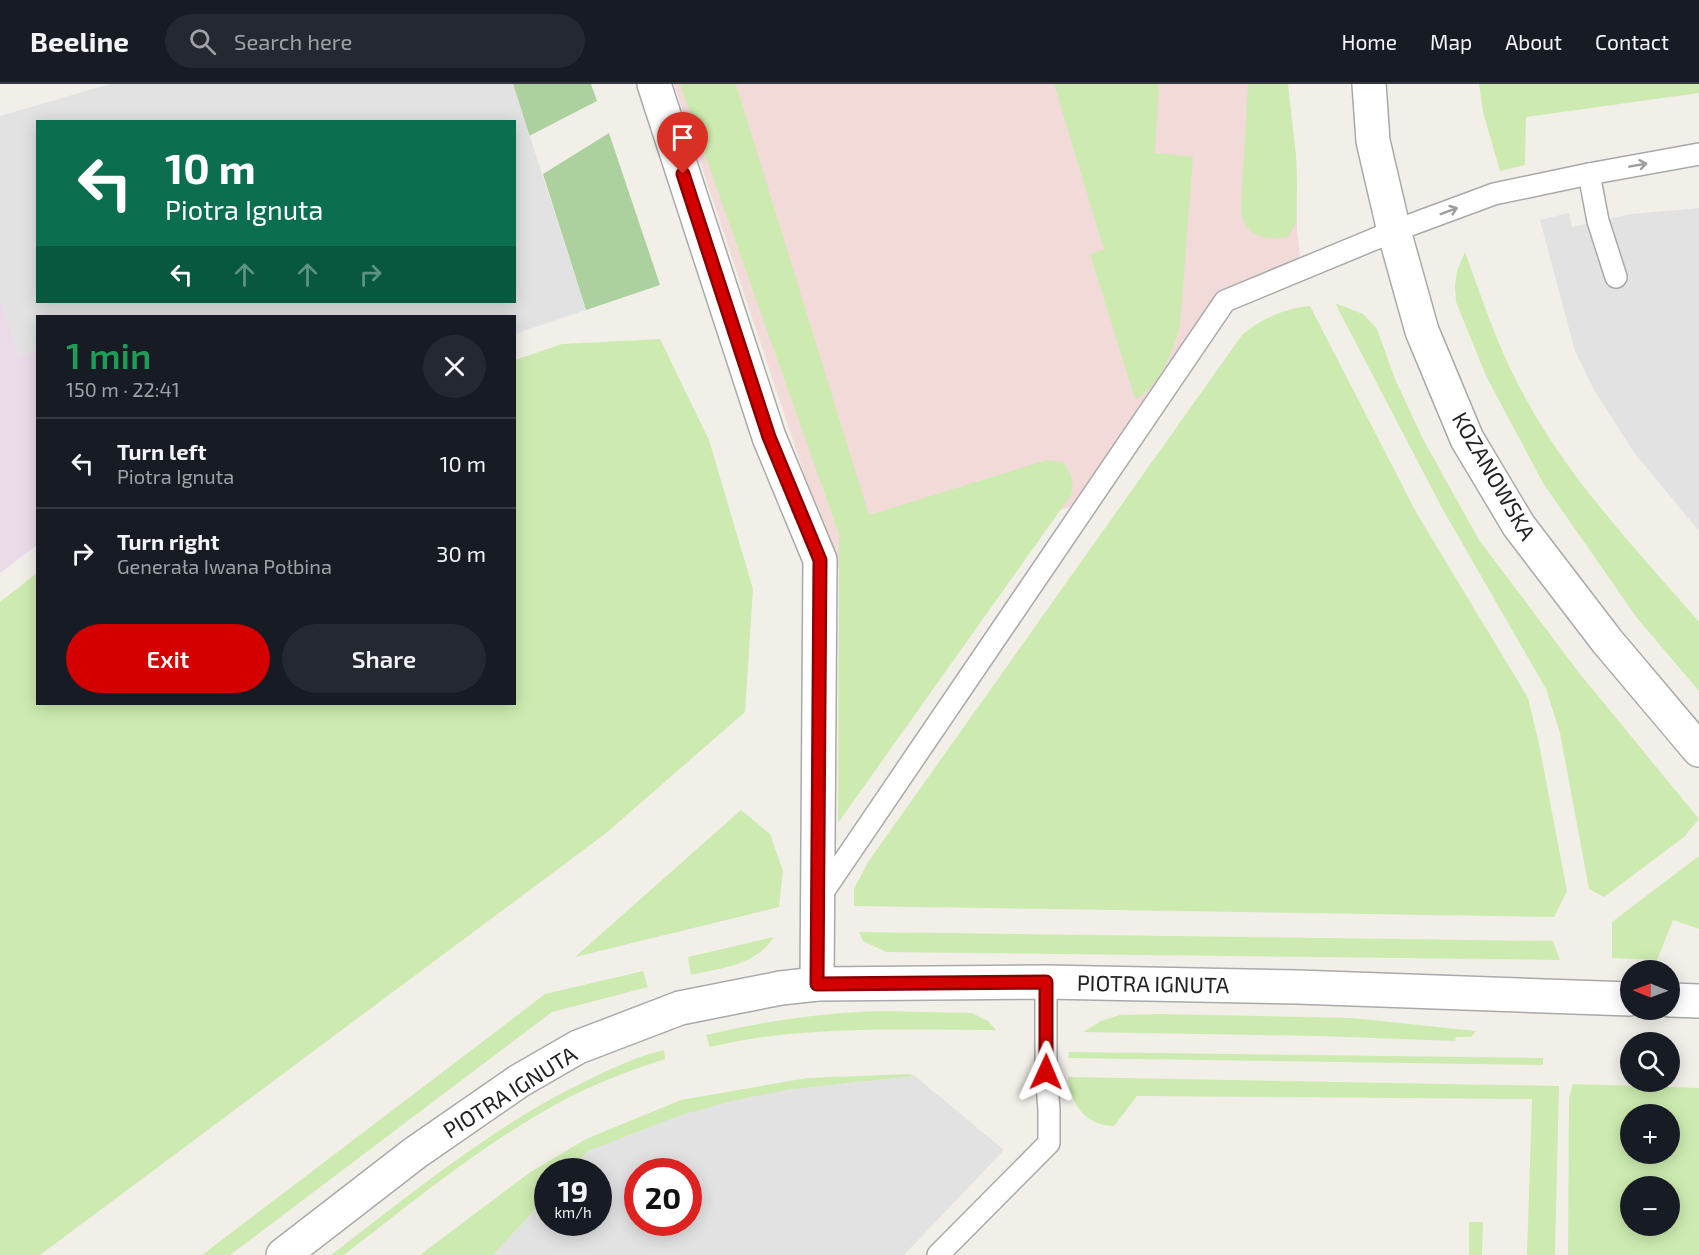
<!DOCTYPE html>
<html lang="en">
<head>
<meta charset="utf-8">
<style>
	:root { --surface:#171b24; --page:#242831; --text:#f1f3f6; --muted:#9ea1a6; --line:#363941; --accent:#d40000 }
	body { margin:0; font-family:"Exo 2",sans-serif; background:var(--page); color:var(--text); height:100vh; display:flex; flex-direction:column; font-size:22px; white-space:nowrap }
	* { box-sizing:border-box; margin:0 }
	p { font-size:20px; color:var(--muted) }
	.icon { flex:none; width:33px; height:33px; fill:none; stroke:currentColor; stroke-width:2; stroke-linecap:round; stroke-linejoin:round }
	.map { position:relative; flex:1; overflow:hidden }
	.sheet { position:absolute; left:36px; top:231px; width:480px; height:390px; display:flex; flex-direction:column; background:var(--surface); border-radius:0px; box-shadow:0 3px 15px #0003 }
	.sheet>* { flex:none }
	.guide { position:absolute; left:36px; top:36px; width:480px; height:183px; border-radius:0px; box-shadow:0 3px 15px #0003; background:#0b6e4f; color:#fff; overflow:hidden }
	.needle { width:39px; rotate:271deg }
	.buttons { position:absolute; left:1620px; top:876px; display:grid; gap:12px }
	.buttons a { display:grid; place-items:center; width:60px; height:60px; border-radius:50%; background:var(--surface); box-shadow:0 3px 15px #0003; font-size:30px }
	.speed { position:absolute; left:534px; top:1074px; display:flex; gap:12px; font-size:30px; font-weight:700; text-align:center }
	.speed>* { display:grid; place-content:center; width:78px; height:78px; border-radius:50%; background:var(--surface); box-shadow:0 3px 15px #0003; line-height:1 }
	.speed small { font-size:15px; font-weight:400 }
	.speed .limit { border:9px solid #d22; background:#fff; color:#111 }
	.pin { position:absolute; display:grid; place-items:center; width:51px; height:51px; color:#fff; margin:-62px -26px; border-radius:50% 50% 50% 0; rotate:-45deg; box-shadow:0 0 6px #0007 }
	.pin .icon { rotate:45deg }
	.me { position:absolute; width:66px; margin:-33px; rotate:1deg; stroke-linejoin:round; filter:drop-shadow(0 0 4px #0008) }
	.turn { display:flex; align-items:center; gap:21px; height:126px; padding:0 30px; font-size:27px }
	.turn .icon { width:78px; height:78px; stroke-width:2.5 }
	.turn b { display:block; font-size:42px; line-height:51px }
	.lanes { display:flex; align-items:center; height:57px; padding:0 30px; background:#0003; justify-content:center; gap:30px; direction:ltr }
	.lanes .off { opacity:.35 }
	.round { display:grid; place-items:center; flex:none; width:63px; height:63px; border-radius:32px; background:var(--page) }
	.head { display:flex; align-items:center; justify-content:space-between; height:102px; padding:0 30px }
	h1 { font-size:36px; font-weight:600; line-height:45px; color:#1e9e55 }
	.primary-button { display:flex; gap:12px; margin-top:auto; padding:12px 30px }
	.primary-button a { flex:1; height:69px; border-radius:36px; background:var(--accent); color:#fff; font-size:24px; font-weight:600; line-height:69px; text-align:center }
	.primary-button a+a { background:var(--page); color:var(--text) }
	ul { padding:0; list-style:none }
	li { display:flex; align-items:center; gap:18px; height:90px; padding:0 30px; border-top:2px solid var(--line) }
	li div { flex:1 }
	li b { display:block; font-size:22px }
	li em { font-style:normal }
	header { display:flex; align-items:center; gap:36px; box-sizing:border-box; height:84px; padding:0 30px; background:var(--surface); border-bottom:2px solid var(--line) }
	header strong { font-size:28px }
	nav { display:flex; gap:33px; margin-inline-start:auto; font-size:21px }
	.search { width:420px; height:54px; background:var(--page); display:flex; align-items:center; gap:15px; box-sizing:border-box; padding:0 21px; border-radius:33px; color:var(--muted); font-size:22px }
	.map>svg:first-child { display:block }
	.commercial { fill:#f2dad9 }
	.industrial { fill:#ebdbe8 }
	.grass { fill:#cdebb0; fill-rule:evenodd }
	.forest { fill:#add19e }
	.parking { fill:#e2e2e2; fill-rule:evenodd }
	.lines { fill:none; stroke-linecap:round; stroke-linejoin:round }
	.service-casing { stroke:#a9a9a9; stroke-width:24 }
	.minor-casing { stroke:#a9a9a9; stroke-width:36 }
	.service { stroke:#fff; stroke-width:21 }
	.minor { stroke:#fff; stroke-width:33 }
	.oneway { stroke:#9c9c9c }
	.route-casing { stroke:#8a0000; stroke-width:15 }
	.route { stroke:#d40000; stroke-width:10 }
	.labels { text-anchor:middle; stroke-width:4.5; stroke-linejoin:round; paint-order:stroke }
	.street-label { font-size:22px; fill:#222; stroke:#fff }
</style>
</head>
<body>
<header>
<strong>Beeline</strong>
<div class="search"><svg class="icon" aria-label="search" viewBox="0 0 24 24"><circle cx="10" cy="10" r="6"/><path d="M15 15l6 6"/></svg>Search here</div>
<nav><a>Home</a><a>Map</a><a>About</a><a>Contact</a></nav>
</header>
<div class="map">
<svg width="1699" height="1171" viewBox="0 0 1699 1171">
	<rect width="100%" height="100%" fill="#f2efe9"/>
	<!-- commercial -->
	<path class="commercial" d="M 674,0 L 1285,0 L 1296,72 L 1297,145 L 1302,194 L 1233,221 L 1100,415 L 836,485 Z"/>
	<!-- industrial -->
	<path class="industrial" d="M 0,212 L 19,272 L 38,266 L 37,461 L 0,489 Z"/>
	<!-- grass -->
	<g class="grass">
		<path d="M 680,0 L 736,0 L 869,431 L 1047,376 L 1063,378 C 1071,388 1075,398 1071,411 L 838,739 L 839,450 Z"/>
		<path d="M 1054,0 L 1159,0 L 1155,69 L 1193,73 L 1180,242 C 1174,264 1158,306 1135,315 L 1090,170 L 1104,166 Z"/>
		<path d="M 1248,0 L 1288,0 L 1296,72 L 1297,100 L 1296,139 L 1288,153 C 1263,157 1244,152 1241,125 Z"/>
		<path d="M 1479,0 L 1699,0 L 1699,9 L 1526,33 L 1525,81 L 1500,87 L 1483,28 Z"/>
		<path d="M 1465,168 C 1483,218 1500,269 1526,315 C 1571,398 1638,467 1699,538 L 1699,607 L 1637,534 L 1543,399 L 1486,292 L 1456,218 L 1455,202 L 1457,187 Z"/>
		<path d="M 1335,219 L 1363,230 L 1377,245 L 1395,295 L 1423,355 L 1479,456 L 1580,590 L 1699,735 L 1684,753 L 1604,813 L 1589,805 L 1560,649 L 1546,605 L 1442,424 Z"/>
		<path d="M 1310,222 L 1416,428 L 1528,614 L 1538,655 L 1567,807 L 1554,833 L 854,822 L 854,805 L 868,778 L 1242,251 C 1260,235 1286,224 1310,222 Z"/>
		<path d="M 660,255 L 709,356 L 753,505 L 745,628 L 605,750 L 40,1171 L 0,1171 L 0,518 L 37,489 L 38,620 L 514,620 L 515,276 L 562,260 Z"/>
		<path d="M 741,726 L 770,750 L 783,787 L 779,823 L 575,873 Z"/>
		<path d="M 1699,772 L 1699,845 L 1673,836 L 1657,876 L 1612,874 L 1612,838 Z"/>
		<path d="M 859,848 L 1553,857 L 1560,876 L 886,868 L 863,857 Z"/>
		<path d="M 774,853 C 755,882 722,884 691,891 L 688,873 Z"/>
		<path d="M 643,887 L 648,903 L 552,928 L 230,1171 L 202,1171 L 545,910 Z"/>
		<path d="M 879,927 L 972,929 L 988,937 L 996,946 C 900,946 803,941 710,963 L 706,951 C 764,937 820,929 879,927 Z"/>
		<path d="M 1160,930 L 1352,934 L 1476,947 L 1471,953 L 1456,953 L 1455,957 L 1319,952 L 1083,948 L 1101,937 L 1120,931 Z"/>
		<path d="M 664,966 L 665,975 C 631,986 596,999 564,1016 C 485,1058 414,1117 344,1171 L 331,1171 C 415,1107 496,1039 592,994 C 615,983 638,972 664,966 Z"/>
		<path d="M 1069,968 L 1543,974 L 1543,981 L 1068,974 Z"/>
		<path d="M 909,990 L 915,992 L 787,1006 L 588,1067 L 570,1087 L 548,1088 L 547,1113 L 493,1171 L 420,1171 L 529,1089 L 586,1055 L 681,1016 L 807,994 Z"/>
		<path d="M 1068,993 L 1559,1002 L 1555,1171 L 1527,1171 L 1532,1015 L 1137,1012 L 1114,1042 C 1086,1042 1070,1020 1068,993 Z"/>
		<path d="M 1573,1000 L 1699,1004 L 1699,1171 L 1568,1171 L 1569,1014 ZM 1630,1030 L 1670,1030 L 1670,1070 L 1630,1070 ZM 1630,1102 L 1670,1102 L 1670,1142 L 1630,1142 Z"/>
		<path d="M 1469,1138 L 1483,1138 L 1482,1171 L 1469,1171 Z"/>
	</g>
	<!-- forest -->
	<g class="forest">
		<path d="M 513,0 L 591,0 L 597,17 L 529,52 Z"/>
		<path d="M 609,49 L 660,201 L 586,226 L 543,90 Z"/>
	</g>
	<!-- parking -->
	<g class="parking">
		<path d="M 110,0 L 513,0 L 586,226 L 515,250 L 514,232 L 38,232 L 37,266 L 19,272 L 0,212 L 0,32 ZM 38,38 L 514,38 L 514,218 L 38,218 Z"/>
		<path d="M 1699,124 L 1699,447 L 1633,367 L 1593,304 L 1575,267 L 1540,136 L 1569,129 L 1572,143 L 1631,130 Z"/>
		<path d="M 915,992 L 1004,1066 L 904,1171 L 493,1171 L 547,1113 L 548,1138 L 598,1138 L 598,1088 L 570,1087 L 588,1067 L 681,1031 L 736,1016 L 787,1006 ZM 638,1088 L 688,1088 L 688,1138 L 638,1138 Z"/>
	</g>
	<g class="lines">
		<!-- service casing -->
		<g class="service-casing">
			<g id="service">
				<path d="M 1589,90 L 1598,137 L 1616,193"/>
				<path d="M 819,814 L 1225,217 L 1394,147 L 1494,110 L 1589,90 L 1699,70"/>
				<path d="M 938,1171 L 1049,1059 L 1049,1026 L 1046,988 L 1046,898"/>
			</g>
		</g>
		<!-- minor casing -->
		<g class="minor-casing">
			<g id="minor">
				<path d="M 654,0 L 769,353 L 820,476 L 817,900"/>
				<path d="M 1369,0 L 1373,57 L 1394,147 L 1422,247 L 1467,355 L 1519,442 L 1607,557 L 1699,666"/>
				<path d="M 1670,916 L 1699,917"/>
				<path d="M 283,1171 L 415,1069 L 519,997 L 578,963 L 680,924 L 781,904 L 817,900 L 1046,898 L 1298,903 L 1630,915"/>
			</g>
		</g>
		<!-- service -->
		<use href="#service" class="service"/>
		<!-- minor -->
		<use href="#minor" class="minor"/>
	</g>
	<!-- one-way arrows -->
	<defs><path id="oneway-shaft" d="M-6 0H5M1.5-3L5.5 0L1.5 3" fill="none" stroke-width="1.6" stroke-linecap="round" stroke-linejoin="round" transform="scale(1.5)"/></defs>
	<g class="oneway">
		<use href="#oneway-shaft" transform="translate(1638 81) rotate(-10)"/>
		<use href="#oneway-shaft" transform="translate(1449 127) rotate(-20)"/>
	</g>
	<g class="lines">
		<!-- route casing -->
		<g class="route-casing">
			<path id="route" d="M 683,90 L 769,353 L 820,476 L 817,900 L 1046,898 L 1046,988"/>
		</g>
		<!-- route -->
		<use href="#route" class="route"/>
	</g>
	<g class="labels">
		<!-- street labels -->
		<g class="street-label">
			<text transform="translate(1494 392) rotate(60)" y="8">KOZANOWSKA</text>
			<text transform="translate(1153 900) rotate(1)" y="8">PIOTRA IGNUTA</text>
			<text transform="translate(510 1008) rotate(-32)" y="8">PIOTRA IGNUTA</text>
		</g>
	</g>
</svg>
<div class="buttons">
<a><svg class="needle" viewBox="-14 -14 28 28"><path d="M0-13l5 13h-10z" fill="#e53935"/><path d="M0 13l5-13h-10z" fill="#9ea1a6"/></svg></a>
<a><svg class="icon" aria-label="search" viewBox="0 0 24 24"><circle cx="10" cy="10" r="6"/><path d="M15 15l6 6"/></svg></a>
<a>+</a>
<a>−</a>
</div>
<div class="speed"><div>19<small>km/h</small></div><div class="limit">20</div></div>
<div class="pin" style="left:683px;top:90px;background:#d93025"><svg class="icon" aria-label="arrive" viewBox="0 0 24 24"><path d="M6 21V4h12l-3 4 3 4H6"/></svg></div>
<svg class="me" style="left:1046px;top:988px" viewBox="-20 -20 40 40"><path d="M0-17L14 15 0 8-14 15z" fill="#d40000" stroke="#fff" stroke-width="4"/></svg>
<div class="guide">
<div class="turn"><svg class="icon" aria-label="left" viewBox="0 0 24 24"><path d="M17 20v-9H6M10 6l-5 5 5 5"/></svg><div><b>10 m</b>Piotra Ignuta</div></div>
<div class="lanes"><svg class="icon" aria-label="left" viewBox="0 0 24 24"><path d="M17 20v-9H6M10 6l-5 5 5 5"/></svg><svg class="icon off" aria-label="ahead" viewBox="0 0 24 24"><path d="M12 20V5M6 11l6-6 6 6"/></svg><svg class="icon off" aria-label="ahead" viewBox="0 0 24 24"><path d="M12 20V5M6 11l6-6 6 6"/></svg><svg class="icon off" aria-label="right" viewBox="0 0 24 24"><path d="M7 20v-9h11M14 6l5 5-5 5"/></svg></div>
</div>
<section class="sheet">
<div class="head"><div><h1>1 min</h1><p>150 m · 22:41</p></div><a class="round"><svg class="icon" aria-label="close" viewBox="0 0 24 24"><path d="M6 6l12 12M18 6L6 18"/></svg></a></div>
<ul>
<li><svg class="icon" aria-label="left" viewBox="0 0 24 24"><path d="M17 20v-9H6M10 6l-5 5 5 5"/></svg><div><b>Turn left</b><p>Piotra Ignuta</p></div><em>10 m</em></li>
<li><svg class="icon" aria-label="right" viewBox="0 0 24 24"><path d="M7 20v-9h11M14 6l5 5-5 5"/></svg><div><b>Turn right</b><p>Generała Iwana Połbina</p></div><em>30 m</em></li>
</ul>
<div class="primary-button"><a>Exit</a><a>Share</a></div>
</section>
</div>
</body>
</html>
